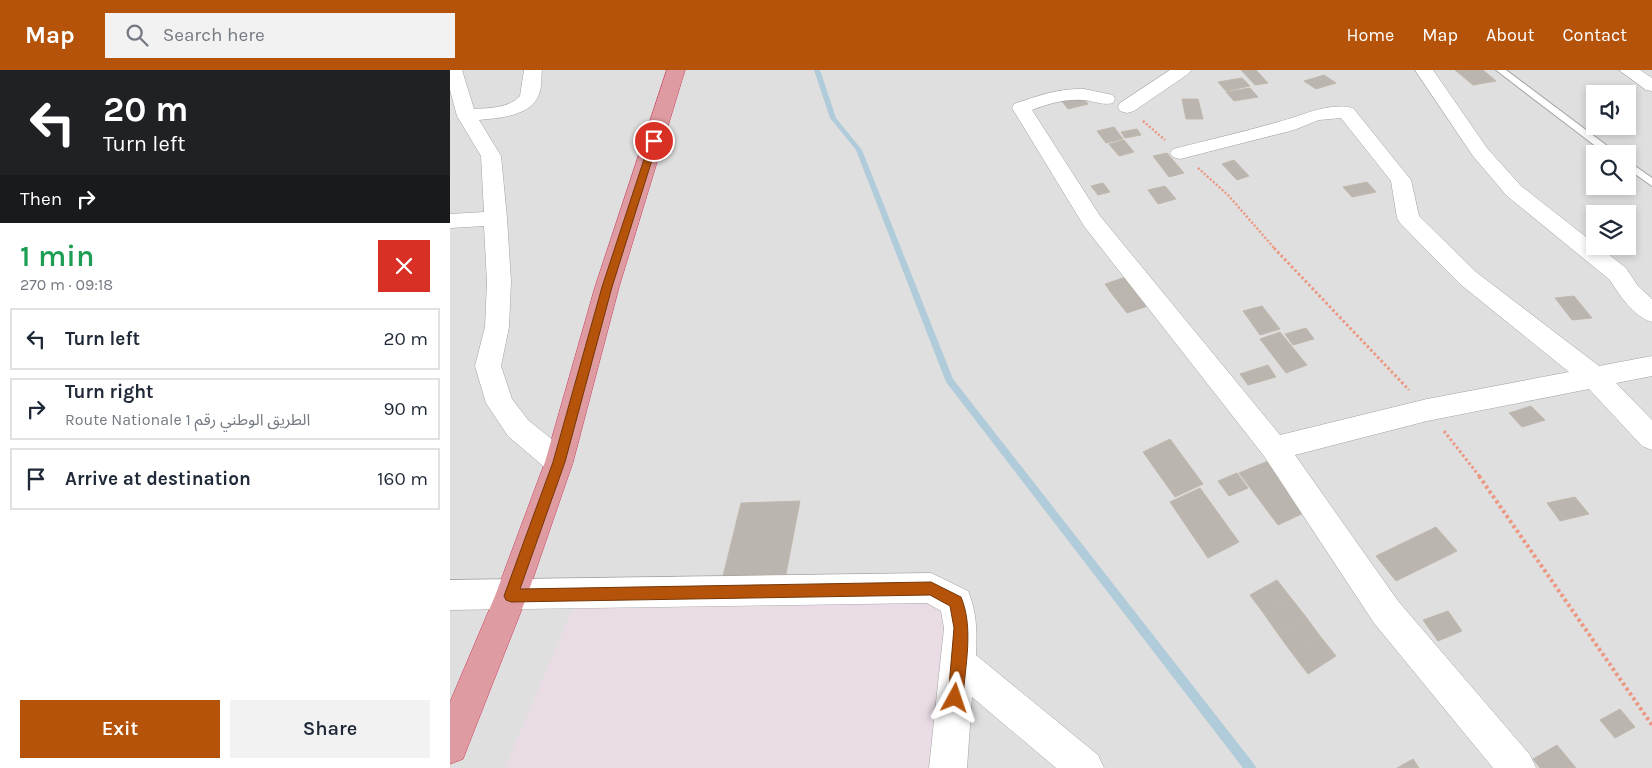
<!DOCTYPE html>
<html lang="en">
<head>
<meta charset="utf-8">
<style>
	:root { --surface:#fff; --page:#f2f2f3; --text:#1f2937; --muted:#747a83; --line:#e0e1e3; --accent:#b45309 }
	body { margin:0; font-family:Karla,"Noto Sans Arabic",sans-serif; background:var(--page); color:var(--text); height:100vh; display:flex; flex-direction:column; font-size:19px; white-space:nowrap }
	* { box-sizing:border-box; margin:0 }
	p { font-size:16px; color:var(--muted) }
	.icon { flex:none; width:28px; height:28px; fill:none; stroke:currentColor; stroke-width:2; stroke-linecap:round; stroke-linejoin:round }
	.map { position:relative; flex:1; overflow:hidden }
	.sheet { display:flex; flex-direction:column; background:var(--surface); width:450px }
	.sheet>* { flex:none }
	.guide { background:#202124; color:#fff; overflow:hidden }
	.fabs { position:absolute; left:1136px; top:15px; display:grid; gap:10px }
	.fabs a { display:grid; place-items:center; width:50px; height:50px; border-radius:0px; background:var(--surface); box-shadow:0 2px 8px #0003; font-size:25px }
	.pin { position:absolute; display:grid; place-items:center; width:42px; height:42px; color:#fff; margin:-21px; border:2px solid #fff; border-radius:50%; box-shadow:0 1px 5px #0007 }
	.me { position:absolute; width:55px; margin:-28px; rotate:5deg; stroke-linejoin:round; filter:drop-shadow(0 0 4px #0008) }
	.turn { display:flex; align-items:center; gap:18px; height:105px; padding:0 20px; font-size:22px }
	.turn .icon { width:65px; height:65px; stroke-width:2.5 }
	.turn b { display:block; font-size:35px; line-height:42px }
	.then { display:flex; align-items:center; height:48px; padding:0 20px; background:#0003; gap:10px; font-size:19px }
	.round { display:grid; place-items:center; flex:none; width:52px; height:52px; border-radius:0px; background:var(--page) }
	.overview { display:flex; align-items:center; justify-content:space-between; height:85px; padding:0 20px }
	h1 { font-size:30px; font-weight:600; line-height:38px; color:#1e9e55 }
	.cta { display:flex; gap:10px; margin-top:auto; padding:10px 20px }
	.cta a { flex:1; height:58px; border-radius:0px; background:var(--accent); color:#fff; font-size:20px; font-weight:600; line-height:58px; text-align:center }
	.cta a+a { background:var(--page); color:var(--text) }
	ul { padding:0; list-style:none }
	li { display:flex; align-items:center; gap:15px; height:62px; margin:0 10px 8px; padding:0 10px; border:2px solid var(--line); border-radius:0px }
	li div { flex:1 }
	li b { display:block; font-size:19px }
	li em { font-style:normal }
	header { display:flex; align-items:center; gap:30px; box-sizing:border-box; height:70px; padding:0 25px; background:var(--accent); color:#fff }
	header strong { font-size:24px }
	nav { display:flex; gap:28px; margin-inline-start:auto; font-size:18px }
	.search { width:350px; height:45px; background:var(--page); display:flex; align-items:center; gap:12px; box-sizing:border-box; padding:0 18px; border-radius:0px; color:var(--muted); font-size:19px }
	main { display:flex; flex:1; min-height:0 }
	.map>svg:first-child { display:block }
	.residential { fill:#e0dfdf; fill-rule:evenodd }
	.industrial { fill:#e9dce5 }
	.lines { fill:none; stroke-linecap:round; stroke-linejoin:round }
	.stream { fill:#b0cbd9; fill-rule:evenodd }
	.building { fill:#bab5af; stroke:#c1b8ad }
	.lane-casing { stroke:#a3a3a3; stroke-width:2 }
	.street-casing { stroke:#a3a3a3; stroke-width:1 }
	.highway-casing { stroke:#c83e5f; stroke-width:1 }
	.path-far2 { stroke:#eb9781; stroke-width:2.5; stroke-dasharray:2 2; stroke-linecap:butt }
	.path-far1 { stroke:#eb9781; stroke-width:3; stroke-dasharray:2.5 2.5; stroke-linecap:butt }
	.path { stroke:#eb9781; stroke-width:4; stroke-dasharray:3 3; stroke-linecap:butt }
	.lane { fill:#fff; fill-rule:evenodd }
	.street { fill:#fff; fill-rule:evenodd }
	.highway { fill:#de9ba1; fill-rule:evenodd }
	.route { fill:#b45309; stroke:#753606 }
</style>
</head>
<body>
<header>
<strong>Map</strong>
<div class="search"><svg class="icon" aria-label="search" viewBox="0 0 24 24"><circle cx="10" cy="10" r="6"/><path d="M15 15l6 6"/></svg>Search here</div>
<nav><a>Home</a><a>Map</a><a>About</a><a>Contact</a></nav>
</header>
<main>
<section class="sheet">
<div class="guide">
<div class="turn"><svg class="icon" aria-label="left" viewBox="0 0 24 24"><path d="M17 20v-9H6M10 6l-5 5 5 5"/></svg><div><b>20 m</b>Turn left</div></div>
<div class="then">Then<svg class="icon" aria-label="right" viewBox="0 0 24 24"><path d="M7 20v-9h11M14 6l5 5-5 5"/></svg></div>
</div>
<div class="overview"><div><h1>1 min</h1><p>270 m · 09:18</p></div><a class="round" style="background:#d93025;color:#fff"><svg class="icon" aria-label="close" viewBox="0 0 24 24"><path d="M6 6l12 12M18 6L6 18"/></svg></a></div>
<ul>
<li><svg class="icon" aria-label="left" viewBox="0 0 24 24"><path d="M17 20v-9H6M10 6l-5 5 5 5"/></svg><div><b>Turn left</b></div><em>20 m</em></li>
<li><svg class="icon" aria-label="right" viewBox="0 0 24 24"><path d="M7 20v-9h11M14 6l5 5-5 5"/></svg><div><b>Turn right</b><p>Route Nationale الطريق الوطني رقم 1</p></div><em>90 m</em></li>
<li><svg class="icon" aria-label="arrive" viewBox="0 0 24 24"><path d="M6 21V4h12l-3 4 3 4H6"/></svg><div><b>Arrive at destination</b></div><em>160 m</em></li>
</ul>
<div class="cta"><a>Exit</a><a>Share</a></div>
</section>
<div class="map">
<svg width="1202" height="698" viewBox="0 0 1202 698">
	<rect width="100%" height="100%" fill="#f1efea"/>
	<!-- residential -->
	<path class="residential" d="M 0,0 L 1202,0 L 1202,698 L 0,698 ZM 1145,24 L 1178,24 L 1178,56 L 1145,56 ZM 1145,84 L 1178,84 L 1178,116 L 1145,116 ZM 1145,144 L 1178,144 L 1178,176 L 1145,176 Z"/>
	<!-- industrial -->
	<path class="industrial" d="M 128,526 L 498,535 L 489,698 L 55,698 Z"/>
	<g class="lines">
		<!-- stream -->
		<path class="stream" d="M 364,0 L 370,0 L 386,48 L 412,80 L 503,309 L 804,694 L 806,698 L 793,698 L 496,312 L 406,80 L 380,48 Z"/>
	</g>
	<!-- building -->
	<g class="building">
		<path d="M 791,0 L 806,0 L 818,13 L 805,15 Z"/>
		<path d="M 1005,0 L 1033,0 L 1046,11 L 1023,15 Z"/>
		<path d="M 874,5 L 886,13 L 866,19 L 854,11 Z"/>
		<path d="M 792,8 L 800,16 L 776,21 L 768,12 Z"/>
		<path d="M 800,18 L 808,27 L 784,31 L 776,22 Z"/>
		<path d="M 631,25 L 638,34 L 618,39 L 611,30 Z"/>
		<path d="M 732,29 L 748,29 L 753,49 L 736,49 Z"/>
		<path d="M 664,57 L 673,69 L 656,73 L 647,61 Z"/>
		<path d="M 687,59 L 691,65 L 675,68 L 671,62 Z"/>
		<path d="M 674,70 L 684,82 L 669,86 L 659,74 Z"/>
		<path d="M 717,83 L 734,103 L 719,107 L 703,86 Z"/>
		<path d="M 784,90 L 799,106 L 787,110 L 772,94 Z"/>
		<path d="M 917,112 L 926,122 L 902,127 L 893,117 Z"/>
		<path d="M 653,113 L 660,122 L 648,125 L 641,116 Z"/>
		<path d="M 715,116 L 726,129 L 708,134 L 698,120 Z"/>
		<path d="M 676,207 L 683,217 L 662,224 L 655,214 Z"/>
		<path d="M 683,217 L 690,226 L 669,233 L 662,224 Z"/>
		<path d="M 690,226 L 698,236 L 677,243 L 669,233 Z"/>
		<path d="M 1124,226 L 1142,248 L 1122,250 L 1105,228 Z"/>
		<path d="M 812,236 L 830,259 L 810,265 L 793,241 Z"/>
		<path d="M 856,258 L 864,269 L 843,275 L 835,264 Z"/>
		<path d="M 830,262 L 857,295 L 836,303 L 810,269 Z"/>
		<path d="M 818,295 L 826,307 L 798,315 L 790,304 Z"/>
		<path d="M 1081,336 L 1095,350 L 1072,357 L 1059,343 Z"/>
		<path d="M 720,369 L 753,414 L 725,427 L 693,382 Z"/>
		<path d="M 818,391 L 858,441 L 828,455 L 789,403 Z"/>
		<path d="M 787,403 L 798,418 L 779,426 L 768,411 Z"/>
		<path d="M 750,418 L 789,472 L 758,488 L 720,432 Z"/>
		<path d="M 1125,427 L 1139,444 L 1110,451 L 1097,433 Z"/>
		<path d="M 350,431 L 336,504 L 273,506 L 291,433 Z"/>
		<path d="M 986,457 L 1007,481 L 946,511 L 926,486 Z"/>
		<path d="M 827,510 L 841,528 L 814,544 L 800,525 Z"/>
		<path d="M 841,528 L 856,547 L 828,564 L 814,544 Z"/>
		<path d="M 998,541 L 1012,561 L 988,571 L 973,550 Z"/>
		<path d="M 856,547 L 870,566 L 842,583 L 828,564 Z"/>
		<path d="M 870,566 L 886,586 L 858,604 L 842,583 Z"/>
		<path d="M 1170,639 L 1185,657 L 1165,668 L 1150,650 Z"/>
		<path d="M 1107,675 L 1126,698 L 1090,698 L 1083,689 Z"/>
		<path d="M 963,689 L 969,698 L 947,698 Z"/>
	</g>
	<g class="lines">
		<!-- lane casing -->
		<g class="lane-casing">
			<g id="lane">
				<path d="M 1046,0 L 1056,0 L 1168,84 L 1156,84 Z"/>
				<path d="M 1178,91 L 1202,108 L 1202,116 L 1178,99 Z"/>
			</g>
		</g>
		<!-- street casing -->
		<g class="street-casing">
			<g id="street">
				<path d="M 0,0 L 12,0 L 24,39 C 40,38 59,38 70,26 L 74,0 L 92,0 C 91,8 92,17 89,24 C 82,46 49,48 29,50 L 51,86 L 57,148 L 61,212 L 59,257 L 51,296 L 62,329 L 78,350 L 119,383 L 123,392 L 119,401 L 109,404 L 99,401 L 58,366 L 36,333 L 25,296 L 35,257 L 37,212 L 34,156 L 0,158 L 0,144 L 34,142 L 31,86 L 7,46 L 0,20 Z"/>
				<path d="M 720,0 L 741,0 L 738,4 L 684,41 L 677,43 L 670,41 L 668,37 L 670,33 Z"/>
				<path d="M 965,0 L 983,0 L 1037,78 L 1071,116 L 1145,174 L 1145,176 L 1148,176 L 1176,198 L 1188,216 L 1202,229 L 1202,252 C 1183,246 1170,226 1160,210 L 1057,126 L 1023,86 Z"/>
				<path d="M 1169,0 L 1190,0 L 1202,8 L 1202,21 L 1196,20 Z"/>
				<path d="M 634,19 L 663,25 L 665,29 L 663,33 C 652,36 642,30 632,30 C 614,29 598,34 582,40 L 650,146 L 830,365 L 977,329 L 1119,302 L 1010,214 L 950,153 L 947,148 L 941,111 L 891,48 L 869,50 L 844,60 L 730,89 L 723,87 L 720,83 L 723,79 C 758,70 793,62 828,52 C 852,46 877,32 903,38 L 961,110 L 969,146 L 1026,202 L 1149,296 L 1202,286 L 1202,306 L 1166,313 L 1202,350 L 1202,380 L 1192,376 L 1139,319 L 977,351 L 845,385 L 948,531 L 1080,685 L 1086,698 L 1043,698 L 924,553 L 814,386 L 634,156 L 562,38 L 564,34 C 587,26 609,18 634,19 Z"/>
				<path d="M 481,503 L 518,521 C 527,542 527,562 526,585 L 648,685 L 654,698 L 606,698 L 522,627 L 517,698 L 479,698 L 494,558 L 491,541 L 477,533 L 0,540 L 0,510 Z"/>
			</g>
		</g>
		<!-- highway casing -->
		<g class="highway-casing">
			<path id="highway" d="M 217,0 L 235,0 L 169,217 L 123,392 L 77,526 L 18,676 L 13,689 L 0,694 L 0,632 L 45,526 L 95,392 L 145,217 Z"/>
		</g>
		<!-- path-far2 -->
		<g class="path-far2">
			<path d="M 693,51 L 715,70"/>
			<path d="M 748,98 L 778,125 L 825,179"/>
		</g>
		<!-- path-far1 -->
		<g class="path-far1">
			<path d="M 824,178 L 959,320"/>
			<path d="M 994,361 L 1030,407"/>
		</g>
		<!-- path -->
		<path class="path" d="M 1029,406 L 1202,655"/>
		<!-- lane -->
		<use href="#lane" class="lane"/>
		<!-- street -->
		<use href="#street" class="street"/>
		<!-- highway -->
		<use href="#highway" class="highway"/>
	</g>
	<!-- route -->
	<path class="route" d="M 204,68 L 208,71 L 162,217 L 115,392 L 70,519 L 481,512 L 511,527 C 524,558 515,596 513,628 L 510,633 L 505,635 L 500,633 L 498,628 L 504,558 L 500,536 L 480,525 L 61,532 L 56,530 L 54,526 L 103,392 L 152,217 L 200,71 Z"/>
</svg>
<div class="fabs">
<a><svg class="icon" aria-label="sound" viewBox="0 0 24 24"><path d="M4 9h4l5-4v14l-5-4H4zM17 9q2 3 0 6"/></svg></a>
<a><svg class="icon" aria-label="search" viewBox="0 0 24 24"><circle cx="10" cy="10" r="6"/><path d="M15 15l6 6"/></svg></a>
<a><svg class="icon" aria-label="layers" viewBox="0 0 24 24"><path d="M12 4l9 5-9 5-9-5zM3 14l9 5 9-5"/></svg></a>
</div>
<div class="pin" style="left:204px;top:71px;background:#d93025"><svg class="icon" aria-label="arrive" viewBox="0 0 24 24"><path d="M6 21V4h12l-3 4 3 4H6"/></svg></div>
<svg class="me" style="left:505px;top:628px" viewBox="-20 -20 40 40"><path d="M0-17L14 15 0 8-14 15z" fill="#b45309" stroke="#fff" stroke-width="4"/></svg>
</div>
</main>
</body>
</html>
